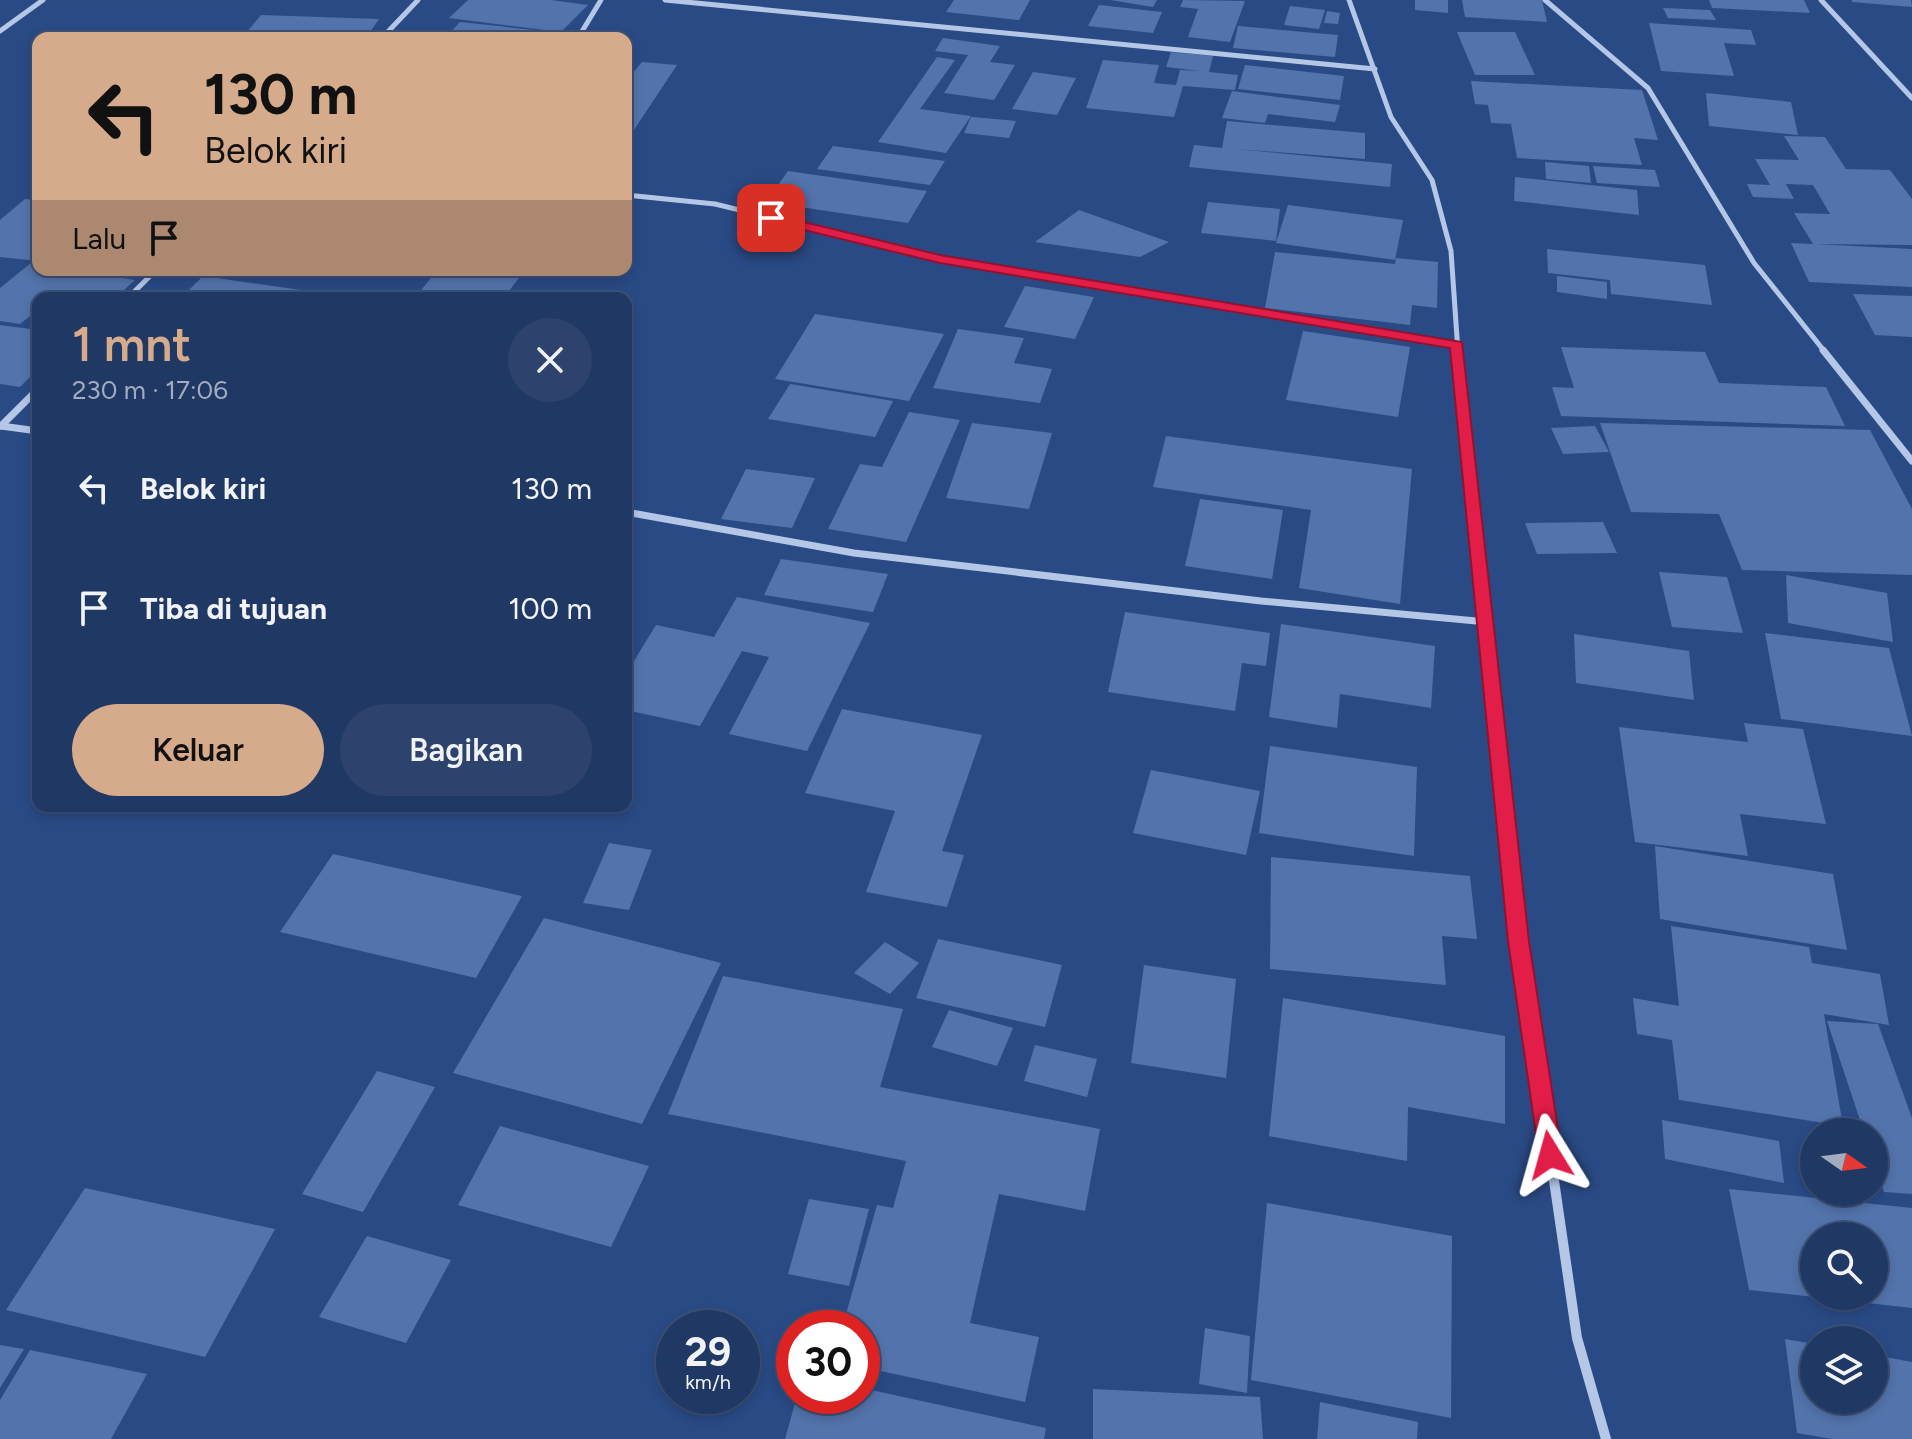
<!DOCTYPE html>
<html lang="id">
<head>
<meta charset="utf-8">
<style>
	:root { --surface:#203864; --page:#2d436d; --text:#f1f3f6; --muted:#a2acbf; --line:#3d5278; --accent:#d6ab8b }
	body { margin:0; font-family:Figtree,sans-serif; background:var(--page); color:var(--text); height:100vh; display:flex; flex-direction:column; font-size:30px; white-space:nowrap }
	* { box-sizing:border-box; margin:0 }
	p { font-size:26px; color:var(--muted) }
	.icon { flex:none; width:44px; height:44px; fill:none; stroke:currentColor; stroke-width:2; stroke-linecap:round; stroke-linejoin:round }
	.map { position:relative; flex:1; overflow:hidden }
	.panel { position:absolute; left:32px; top:292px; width:600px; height:520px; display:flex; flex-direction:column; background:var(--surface); border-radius:16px; box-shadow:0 4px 12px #0003,0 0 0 2px var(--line) }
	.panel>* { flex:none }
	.hud { position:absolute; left:32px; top:32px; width:600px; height:244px; border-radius:16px; box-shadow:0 4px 12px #0003,0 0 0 2px var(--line); background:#d6ab8b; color:#111; overflow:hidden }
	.needle { width:52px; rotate:104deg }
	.controls { position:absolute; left:1800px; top:1118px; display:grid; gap:16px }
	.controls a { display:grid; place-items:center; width:88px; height:88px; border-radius:50%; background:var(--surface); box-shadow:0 4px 12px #0003,0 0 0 2px var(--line); font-size:40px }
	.speed { position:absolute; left:656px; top:1310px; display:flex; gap:16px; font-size:40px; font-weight:700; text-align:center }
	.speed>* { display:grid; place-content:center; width:104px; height:104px; border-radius:50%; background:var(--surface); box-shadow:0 4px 12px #0003,0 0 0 2px var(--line); line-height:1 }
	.speed small { font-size:20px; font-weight:400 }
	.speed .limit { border:12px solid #d22; background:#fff; color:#111 }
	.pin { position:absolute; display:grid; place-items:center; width:68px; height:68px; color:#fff; margin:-34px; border-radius:16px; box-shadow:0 4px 12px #0006 }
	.me { position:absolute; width:88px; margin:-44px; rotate:352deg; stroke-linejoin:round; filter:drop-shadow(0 0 6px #0008) }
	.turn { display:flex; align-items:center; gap:28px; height:168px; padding:0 40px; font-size:36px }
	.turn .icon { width:104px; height:104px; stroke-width:2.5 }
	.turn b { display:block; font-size:56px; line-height:68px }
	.then { display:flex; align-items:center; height:76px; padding:0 40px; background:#0003; gap:16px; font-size:30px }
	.round { display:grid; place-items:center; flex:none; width:84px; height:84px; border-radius:42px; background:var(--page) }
	.headline { display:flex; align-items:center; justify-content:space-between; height:136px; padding:0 40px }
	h1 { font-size:48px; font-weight:600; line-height:60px; color:var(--accent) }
	.action { display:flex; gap:16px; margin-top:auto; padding:16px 40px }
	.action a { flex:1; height:92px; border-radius:48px; background:var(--accent); color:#111; font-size:32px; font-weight:600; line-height:92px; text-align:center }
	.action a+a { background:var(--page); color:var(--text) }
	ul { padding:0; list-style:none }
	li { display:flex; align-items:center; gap:24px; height:120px; padding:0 40px }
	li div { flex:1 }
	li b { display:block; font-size:30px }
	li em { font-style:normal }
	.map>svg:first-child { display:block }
	.building { fill:#5373ac }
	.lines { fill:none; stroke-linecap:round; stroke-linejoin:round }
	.minor-far2 { stroke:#b5c7e7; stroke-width:5 }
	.minor-far1 { stroke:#b5c7e7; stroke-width:7 }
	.minor { stroke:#b5c7e7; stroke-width:10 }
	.route { fill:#e11d48; stroke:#92132f; stroke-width:2 }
</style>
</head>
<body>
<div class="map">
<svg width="1912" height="1439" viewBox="0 0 1912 1439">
	<rect width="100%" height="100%" fill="#2a4a85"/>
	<!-- building -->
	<g class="building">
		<path d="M 468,0 L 551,0 L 588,5 L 561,32 L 449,18 Z"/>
		<path d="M 954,0 L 1030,0 L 1019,20 L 946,12 Z"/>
		<path d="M 1110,0 L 1157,0 L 1153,7 Z"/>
		<path d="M 1183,0 L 1245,1 L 1230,42 L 1188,37 L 1198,9 L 1180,7 Z"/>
		<path d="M 1415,0 L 1448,0 L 1448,13 L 1415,10 Z"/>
		<path d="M 1462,0 L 1542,0 L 1547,22 L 1465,17 Z"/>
		<path d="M 1709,0 L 1804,0 L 1810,13 L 1712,8 Z"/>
		<path d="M 1852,0 L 1911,0 L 1912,7 L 1852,2 Z"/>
		<path d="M 1099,5 L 1162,12 L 1153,33 L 1088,26 Z"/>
		<path d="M 1290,6 L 1325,10 L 1319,29 L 1284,25 Z"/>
		<path d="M 1663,8 L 1710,10 L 1716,20 L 1668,18 Z"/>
		<path d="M 1327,11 L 1340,13 L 1338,24 L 1324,23 Z"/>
		<path d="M 261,15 L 379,19 L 366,38 L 242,38 Z"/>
		<path d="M 460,22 L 544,31 L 538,38 L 445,38 Z"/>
		<path d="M 1649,23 L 1751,30 L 1756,45 L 1724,43 L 1734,76 L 1661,71 Z"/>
		<path d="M 1238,26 L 1338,35 L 1335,57 L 1233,48 Z"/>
		<path d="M 1457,32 L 1515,32 L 1535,75 L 1475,75 Z"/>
		<path d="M 943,38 L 1000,46 L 990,62 L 1015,65 L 994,100 L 944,93 L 968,55 L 935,51 Z"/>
		<path d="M 1171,52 L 1213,56 L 1209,72 L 1238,75 L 1235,90 L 1183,86 L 1174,117 L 1086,108 L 1103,60 L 1159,65 L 1154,83 L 1176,85 L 1180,70 L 1200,71 L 1166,67 Z"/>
		<path d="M 937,57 L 955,60 L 920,109 L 971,116 L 946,153 L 878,142 Z"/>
		<path d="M 642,62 L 677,65 L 626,142 L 626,81 Z"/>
		<path d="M 1245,65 L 1344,76 L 1340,100 L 1238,89 Z"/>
		<path d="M 1033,72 L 1076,78 L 1057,115 L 1012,109 Z"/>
		<path d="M 1471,81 L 1642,90 L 1658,140 L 1634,138 L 1642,165 L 1517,158 L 1511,124 L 1491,123 L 1488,105 L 1475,104 Z"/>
		<path d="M 1232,91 L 1340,105 L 1335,122 L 1268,114 L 1265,123 L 1222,118 Z"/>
		<path d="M 1706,93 L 1791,102 L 1798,135 L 1709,126 Z"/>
		<path d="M 971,117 L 973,117 L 1016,121 L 1009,138 L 964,133 Z"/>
		<path d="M 1227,121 L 1365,133 L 1365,159 L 1237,149 L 1392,164 L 1390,187 L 1189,167 L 1194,145 L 1222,148 Z"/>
		<path d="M 1784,136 L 1825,137 L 1846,169 L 1890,170 L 1912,199 L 1912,245 L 1815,244 L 1912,249 L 1912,287 L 1809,282 L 1791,243 L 1813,244 L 1794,213 L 1830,214 L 1813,185 L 1786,184 L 1794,199 L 1753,197 L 1747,184 L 1770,185 L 1755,159 L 1799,160 Z"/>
		<path d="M 833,146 L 945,161 L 930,185 L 817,169 Z"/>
		<path d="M 1545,162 L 1589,166 L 1591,183 L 1546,179 Z"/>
		<path d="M 1593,166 L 1655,170 L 1660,187 L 1597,183 Z"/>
		<path d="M 788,171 L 927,191 L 908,223 L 766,202 Z"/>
		<path d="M 1515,177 L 1637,190 L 1639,215 L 1514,201 Z"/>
		<path d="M 25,199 L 38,200 L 38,261 L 0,257 L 0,220 Z"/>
		<path d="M 1208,202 L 1280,209 L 1276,241 L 1201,233 Z"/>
		<path d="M 1288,205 L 1403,220 L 1395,260 L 1276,243 Z"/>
		<path d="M 1079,210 L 1169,242 L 1140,257 L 1035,242 Z"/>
		<path d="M 1547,249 L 1705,265 L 1712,305 L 1611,294 L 1610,280 L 1548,273 Z"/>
		<path d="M 1275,252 L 1395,264 L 1396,258 L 1438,262 L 1437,308 L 1412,305 L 1410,325 L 1265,308 Z"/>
		<path d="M 31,263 L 38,264 L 38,270 L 74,270 L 135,280 L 115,298 L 38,298 L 38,310 L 20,324 L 0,321 L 0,288 Z"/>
		<path d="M 437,270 L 512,270 L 524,271 L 504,298 L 415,298 Z"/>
		<path d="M 203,276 L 342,296 L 342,298 L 181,298 Z"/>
		<path d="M 1557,276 L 1607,282 L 1607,299 L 1557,292 Z"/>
		<path d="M 1025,286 L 1094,297 L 1075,339 L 1004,327 Z"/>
		<path d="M 1853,294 L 1912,296 L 1912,337 L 1875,335 Z"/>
		<path d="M 815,314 L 944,334 L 909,401 L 775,379 Z"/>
		<path d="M 0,325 L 38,330 L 38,369 L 20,387 L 0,384 Z"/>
		<path d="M 958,329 L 1024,338 L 1014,363 L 1052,369 L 1040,403 L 933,388 Z"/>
		<path d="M 1303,331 L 1410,347 L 1398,417 L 1286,400 Z"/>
		<path d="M 1561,347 L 1705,352 L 1719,383 L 1826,387 L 1845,426 L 1561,416 L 1552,387 L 1574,388 Z"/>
		<path d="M 790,384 L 893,401 L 875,437 L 768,419 Z"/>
		<path d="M 909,412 L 960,420 L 906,542 L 828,529 L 860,464 L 882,467 Z"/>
		<path d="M 972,423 L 1052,433 L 1029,509 L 946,498 Z"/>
		<path d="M 1600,423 L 1870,430 L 1912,509 L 1912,575 L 1742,570 L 1719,514 L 1631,512 Z"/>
		<path d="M 1595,426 L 1609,452 L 1563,454 L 1551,428 Z"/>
		<path d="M 1166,436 L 1412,469 L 1400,604 L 1299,588 L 1311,510 L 1153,487 Z"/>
		<path d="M 746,469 L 815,478 L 792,528 L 721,519 Z"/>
		<path d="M 1200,499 L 1283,510 L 1272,579 L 1185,566 Z"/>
		<path d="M 1603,522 L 1617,553 L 1537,554 L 1525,523 Z"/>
		<path d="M 781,559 L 888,574 L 873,612 L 764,595 Z"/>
		<path d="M 1659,572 L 1727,577 L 1743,633 L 1672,627 Z"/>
		<path d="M 1786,575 L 1887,593 L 1893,642 L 1788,623 Z"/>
		<path d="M 737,597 L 870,623 L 807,751 L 729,734 L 769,657 L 742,651 L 700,726 L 626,710 L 626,674 L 656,625 L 714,637 Z"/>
		<path d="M 1125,612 L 1270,633 L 1266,666 L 1242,663 L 1235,711 L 1108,692 Z"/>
		<path d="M 1281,624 L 1435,646 L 1431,708 L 1340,694 L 1337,728 L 1269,717 Z"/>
		<path d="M 1765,633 L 1889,648 L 1912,736 L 1781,719 Z"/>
		<path d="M 1574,634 L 1689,651 L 1694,700 L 1576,683 Z"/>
		<path d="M 842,709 L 982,735 L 942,851 L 964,855 L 947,907 L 866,892 L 895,811 L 805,793 Z"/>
		<path d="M 1744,723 L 1803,729 L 1826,824 L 1740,814 L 1748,856 L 1635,842 L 1619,727 L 1748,742 Z"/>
		<path d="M 1270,746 L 1417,767 L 1414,856 L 1259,833 Z"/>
		<path d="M 1151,770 L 1260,791 L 1246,855 L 1133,833 Z"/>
		<path d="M 609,843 L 652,850 L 629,910 L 583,903 Z"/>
		<path d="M 1655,846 L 1833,874 L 1847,950 L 1660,919 Z"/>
		<path d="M 333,854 L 522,896 L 476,978 L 280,932 Z"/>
		<path d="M 1271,857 L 1470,876 L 1477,939 L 1442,936 L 1446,985 L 1270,969 Z"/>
		<path d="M 544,918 L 721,963 L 642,1124 L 453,1073 Z"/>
		<path d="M 1671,926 L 1809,947 L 1812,963 L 1880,974 L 1889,1025 L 1824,1014 L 1843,1126 L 1679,1100 L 1672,1040 L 1637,1034 L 1633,998 L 1679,1006 Z"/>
		<path d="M 938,939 L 1062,965 L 1045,1027 L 916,998 Z"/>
		<path d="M 885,942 L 919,963 L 890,994 L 854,973 Z"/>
		<path d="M 1144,965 L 1236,979 L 1226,1078 L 1131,1063 Z"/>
		<path d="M 723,976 L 903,1009 L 880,1087 L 1100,1129 L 1085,1211 L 999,1194 L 970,1323 L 1039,1337 L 1025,1402 L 862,1367 L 862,1328 L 842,1328 L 877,1205 L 893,1208 L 906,1161 L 668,1114 Z"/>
		<path d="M 1283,998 L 1505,1036 L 1505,1124 L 1408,1107 L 1407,1161 L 1269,1136 Z"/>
		<path d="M 949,1010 L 1013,1028 L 997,1066 L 932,1047 Z"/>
		<path d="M 1827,1021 L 1878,1024 L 1912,1118 L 1912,1194 L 1884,1192 L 1874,1162 L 1874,1132 L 1864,1132 Z"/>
		<path d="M 1035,1045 L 1097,1059 L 1087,1097 L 1024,1081 Z"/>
		<path d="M 377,1071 L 435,1087 L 363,1212 L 302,1194 Z"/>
		<path d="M 1662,1120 L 1779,1141 L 1784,1183 L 1665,1159 Z"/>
		<path d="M 500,1126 L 649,1166 L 611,1247 L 458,1205 Z"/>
		<path d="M 85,1188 L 275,1229 L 205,1357 L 6,1310 Z"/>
		<path d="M 1729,1189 L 1912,1208 L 1912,1308 L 1823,1298 L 1874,1296 L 1874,1236 L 1814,1236 L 1814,1297 L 1749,1290 Z"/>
		<path d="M 809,1199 L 869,1209 L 849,1286 L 788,1274 Z"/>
		<path d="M 1267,1203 L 1452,1236 L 1451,1418 L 1251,1380 Z"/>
		<path d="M 367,1236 L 451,1260 L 406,1343 L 319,1317 Z"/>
		<path d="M 1205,1328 L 1250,1336 L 1247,1393 L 1199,1384 Z"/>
		<path d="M 1785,1339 L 1814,1344 L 1814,1400 L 1874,1400 L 1874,1355 L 1912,1362 L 1912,1439 L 1832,1439 L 1797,1433 Z"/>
		<path d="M 0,1345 L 24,1349 L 0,1388 Z"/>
		<path d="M 30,1350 L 147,1374 L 111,1439 L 0,1439 L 0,1400 Z"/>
		<path d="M 862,1388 L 1046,1428 L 1044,1439 L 785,1439 L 797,1396 L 862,1396 Z"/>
		<path d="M 1093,1389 L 1260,1397 L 1263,1439 L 1093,1439 Z"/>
		<path d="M 1320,1402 L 1418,1422 L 1417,1439 L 1317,1439 Z"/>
	</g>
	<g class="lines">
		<!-- minor-far2 -->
		<g class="minor-far2">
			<path d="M 665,0 L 1375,69"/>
			<path d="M 1349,0 L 1391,117 L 1432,180 L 1451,251 L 1458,352"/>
			<path d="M 1545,0 L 1648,88 L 1754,263 L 1825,352"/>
			<path d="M 1821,0 L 1912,98"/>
			<path d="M 0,31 L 43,0"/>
			<path d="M 382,38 L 418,0"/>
			<path d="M 578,38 L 601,0"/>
			<path d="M 626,195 L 715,204 L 940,259 L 1457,345"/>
			<path d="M 128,298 L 156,270"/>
		</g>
		<!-- minor-far1 -->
		<g class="minor-far1">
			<path d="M 1457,350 L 1506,818"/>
			<path d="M 1823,350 L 1912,461"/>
			<path d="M 1,426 L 38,389"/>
			<path d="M 1,426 L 38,431"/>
			<path d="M 626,512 L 854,553 L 1261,601 L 1487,622"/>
		</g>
		<!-- minor -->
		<path class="minor" d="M 1506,816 L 1519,941 L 1577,1338 L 1606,1439"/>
	</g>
	<!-- route -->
	<path class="route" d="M 771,214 L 940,255 L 1462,342 L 1529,941 L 1562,1155 L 1558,1162 L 1550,1165 L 1542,1162 L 1539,1155 L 1508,941 L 1450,348 L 940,263 L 767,221 L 767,215 Z"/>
</svg>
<div class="controls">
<a><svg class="needle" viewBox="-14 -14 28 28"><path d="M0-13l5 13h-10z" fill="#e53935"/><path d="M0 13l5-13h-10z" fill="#a2acbf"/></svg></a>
<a><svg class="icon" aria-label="search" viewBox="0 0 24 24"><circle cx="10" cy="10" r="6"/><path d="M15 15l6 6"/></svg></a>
<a><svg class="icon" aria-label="layers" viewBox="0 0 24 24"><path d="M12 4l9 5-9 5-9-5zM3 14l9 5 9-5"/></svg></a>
</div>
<div class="speed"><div>29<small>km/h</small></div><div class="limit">30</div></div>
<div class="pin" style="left:771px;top:218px;background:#d93025"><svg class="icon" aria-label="arrive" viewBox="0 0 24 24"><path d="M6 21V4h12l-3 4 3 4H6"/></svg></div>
<svg class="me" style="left:1550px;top:1155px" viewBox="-20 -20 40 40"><path d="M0-17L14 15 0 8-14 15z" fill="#e11d48" stroke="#fff" stroke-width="4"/></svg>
<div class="hud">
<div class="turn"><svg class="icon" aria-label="left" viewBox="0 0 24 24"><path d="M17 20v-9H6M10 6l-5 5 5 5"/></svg><div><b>130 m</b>Belok kiri</div></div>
<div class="then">Lalu<svg class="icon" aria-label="arrive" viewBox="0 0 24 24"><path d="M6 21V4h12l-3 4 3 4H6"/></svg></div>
</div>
<section class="panel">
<div class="headline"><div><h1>1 mnt</h1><p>230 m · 17:06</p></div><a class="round"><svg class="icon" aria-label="close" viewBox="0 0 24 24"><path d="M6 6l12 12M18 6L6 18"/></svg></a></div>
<ul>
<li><svg class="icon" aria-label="left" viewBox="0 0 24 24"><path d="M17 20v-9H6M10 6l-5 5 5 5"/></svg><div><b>Belok kiri</b></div><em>130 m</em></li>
<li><svg class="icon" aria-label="arrive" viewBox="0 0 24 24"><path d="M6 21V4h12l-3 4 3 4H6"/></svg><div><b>Tiba di tujuan</b></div><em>100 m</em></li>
</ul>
<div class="action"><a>Keluar</a><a>Bagikan</a></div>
</section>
</div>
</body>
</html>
